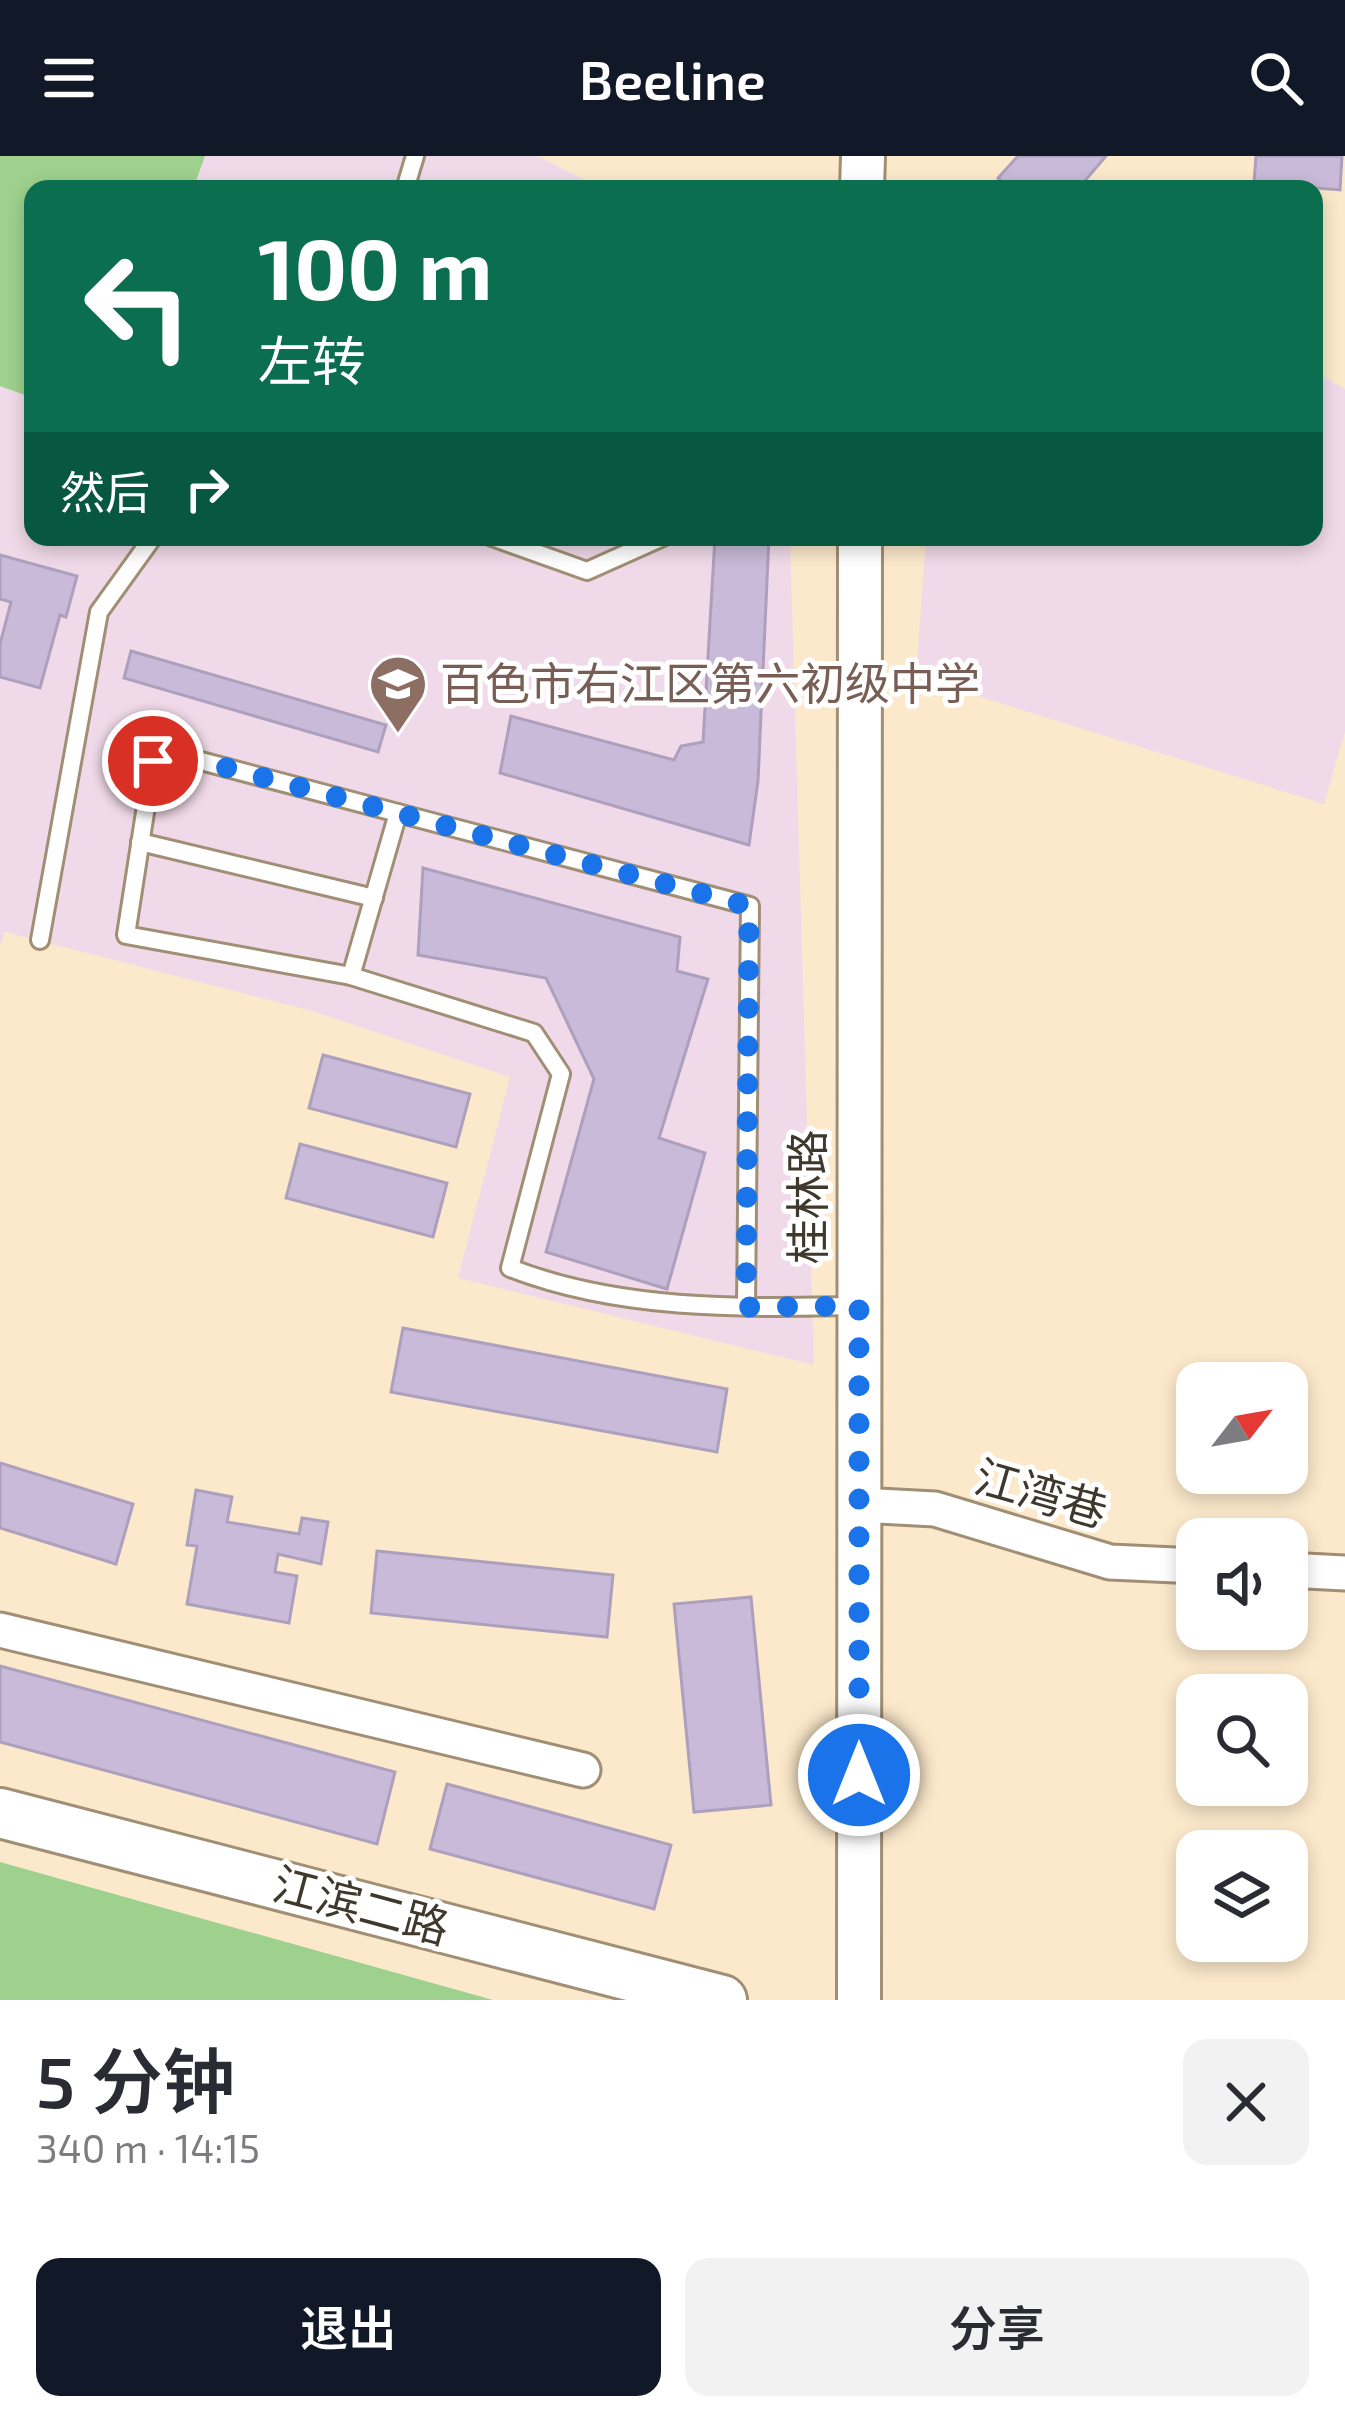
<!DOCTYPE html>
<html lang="zh">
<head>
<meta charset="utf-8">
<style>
	:root { --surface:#fff; --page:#f2f2f3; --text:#2b2b33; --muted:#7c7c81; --accent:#111827 }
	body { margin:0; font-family:"Exo 2","Noto Sans SC",sans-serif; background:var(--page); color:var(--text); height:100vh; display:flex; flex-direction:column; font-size:45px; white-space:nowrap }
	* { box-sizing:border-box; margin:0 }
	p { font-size:39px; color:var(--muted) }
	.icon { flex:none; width:66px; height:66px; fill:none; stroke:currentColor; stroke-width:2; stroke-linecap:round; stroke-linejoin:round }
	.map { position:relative; height:1844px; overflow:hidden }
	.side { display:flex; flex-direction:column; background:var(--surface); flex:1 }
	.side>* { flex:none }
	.guide { position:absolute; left:24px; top:24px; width:1299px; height:366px; border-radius:24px; box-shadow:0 6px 18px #0003; background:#0b6e4f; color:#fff; overflow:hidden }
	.needle { width:78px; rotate:59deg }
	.controls { position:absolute; left:1176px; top:1206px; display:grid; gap:24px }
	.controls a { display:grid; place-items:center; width:132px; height:132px; border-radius:24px; background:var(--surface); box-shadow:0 6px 18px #0003; font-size:60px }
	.pin { position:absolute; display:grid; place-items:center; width:102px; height:102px; color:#fff; margin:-51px; border:6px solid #fff; border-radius:50%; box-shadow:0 3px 12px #0007 }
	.me { position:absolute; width:132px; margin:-66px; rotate:0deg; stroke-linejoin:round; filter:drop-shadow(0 0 9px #0008) }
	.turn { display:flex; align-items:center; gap:42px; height:252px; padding:0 36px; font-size:54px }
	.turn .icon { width:156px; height:156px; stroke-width:2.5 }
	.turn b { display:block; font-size:84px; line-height:102px }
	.then { display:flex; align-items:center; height:114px; padding:0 36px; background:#0003; gap:24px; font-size:45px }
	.round { display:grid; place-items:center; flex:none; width:126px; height:126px; border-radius:24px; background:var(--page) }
	.summary { display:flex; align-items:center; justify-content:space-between; height:204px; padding:0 36px }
	h1 { font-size:72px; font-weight:600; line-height:90px }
	.action { display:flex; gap:24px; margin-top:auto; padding:24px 36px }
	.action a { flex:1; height:138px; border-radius:24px; background:var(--accent); color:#fff; font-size:48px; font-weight:600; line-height:138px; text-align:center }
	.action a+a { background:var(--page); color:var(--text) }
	header { display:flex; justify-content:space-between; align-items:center; height:156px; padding:0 36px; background:var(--accent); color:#fff; font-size:54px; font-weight:600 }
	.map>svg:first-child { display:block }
	.education { fill:#f0dae9 }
	.green { fill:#9ed18d }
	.building { fill:#c8bad8; stroke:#ada0bd; stroke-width:3 }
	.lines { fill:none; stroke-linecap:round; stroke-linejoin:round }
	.service-casing { stroke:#a08f74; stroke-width:22 }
	.minor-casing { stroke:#a08f74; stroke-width:39 }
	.tertiary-casing { stroke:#a08f74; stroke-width:48 }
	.secondary-casing { stroke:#a08f74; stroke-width:54 }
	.service { stroke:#fff; stroke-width:16 }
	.minor { stroke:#fff; stroke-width:33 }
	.tertiary { stroke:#fff; stroke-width:42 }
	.secondary { stroke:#fff; stroke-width:48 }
	.route { stroke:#1a73e8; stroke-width:21; stroke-dasharray:0 37.8 }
	.labels { text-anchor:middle; stroke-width:10; stroke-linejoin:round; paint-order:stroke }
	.education-label { font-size:45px; fill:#785e54; stroke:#fff; text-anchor:start }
	.street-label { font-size:45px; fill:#3f382c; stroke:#fff }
</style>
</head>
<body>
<header><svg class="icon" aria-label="menu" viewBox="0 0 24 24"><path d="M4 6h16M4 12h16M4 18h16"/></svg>Beeline<svg class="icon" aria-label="search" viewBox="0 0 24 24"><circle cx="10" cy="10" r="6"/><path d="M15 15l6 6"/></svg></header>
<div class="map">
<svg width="1345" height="1844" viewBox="0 0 1345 1844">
	<rect width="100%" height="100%" fill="#fce9cb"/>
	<!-- education -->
	<g class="education">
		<path d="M 0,0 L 538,0 L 602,33 L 33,33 L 33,381 L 790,381 L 814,1209 L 458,1122 L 510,921 L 312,855 L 5,776 L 0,790 Z"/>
		<path d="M 1314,215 L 1345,233 L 1345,576 L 1324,648 L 916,521 L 926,381 L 1314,381 Z"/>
	</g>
	<!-- green -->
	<g class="green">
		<path d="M 0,0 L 205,0 L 193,33 L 33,33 L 33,242 L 0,230 Z"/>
		<path d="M 0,1706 L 493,1844 L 0,1844 Z"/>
	</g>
	<!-- building -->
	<g class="building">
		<path d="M 1018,0 L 1106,0 L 1078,33 L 1011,33 L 998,22 Z"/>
		<path d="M 1256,0 L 1342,0 L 1340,34 L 1254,27 Z"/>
		<path d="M 715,381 L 769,381 L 758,625 L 749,689 L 500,617 L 511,560 L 674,604 L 681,590 L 703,586 Z"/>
		<path d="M 0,399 L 77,420 L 66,461 L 60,459 L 40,532 L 0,521 L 0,488 L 11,446 L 0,443 Z"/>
		<path d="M 131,495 L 386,569 L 378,596 L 124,522 Z"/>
		<path d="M 423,712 L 680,781 L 677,815 L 708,823 L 659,982 L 705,997 L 667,1133 L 546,1096 L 594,923 L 546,822 L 418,799 Z"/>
		<path d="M 323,899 L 470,938 L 456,991 L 309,952 Z"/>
		<path d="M 300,988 L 447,1027 L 433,1081 L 286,1042 Z"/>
		<path d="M 403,1172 L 727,1233 L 717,1296 L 391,1236 Z"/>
		<path d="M 0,1307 L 133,1348 L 116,1408 L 0,1372 Z"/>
		<path d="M 196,1334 L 232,1341 L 227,1366 L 299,1378 L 302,1362 L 328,1366 L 321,1408 L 278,1398 L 275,1416 L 297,1420 L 289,1467 L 187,1448 L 197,1390 L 187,1389 Z"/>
		<path d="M 377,1395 L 613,1419 L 607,1481 L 371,1457 Z"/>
		<path d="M 751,1441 L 771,1649 L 694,1656 L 674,1448 Z"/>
		<path d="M 0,1510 L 395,1616 L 377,1688 L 0,1586 Z"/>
		<path d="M 447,1628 L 671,1689 L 654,1753 L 430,1693 Z"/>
	</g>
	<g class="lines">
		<!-- service casing -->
		<g class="service-casing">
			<g id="service">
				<path d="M 405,33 L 415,0"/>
				<path d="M 492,381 L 587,415 L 663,381"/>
				<path d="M 140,686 L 374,742"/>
				<path d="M 40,784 L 99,456 L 153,381"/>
				<path d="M 351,820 L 398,657"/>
				<path d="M 746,1151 L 750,750 L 182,600 L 153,605 L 126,779 L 351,820 L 534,877 L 561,918 L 510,1112 C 621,1155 741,1152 858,1150"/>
			</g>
		</g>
		<!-- minor casing -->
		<g class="minor-casing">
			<g id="minor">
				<path d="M 859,1349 L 935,1353 L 1110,1406 L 1197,1410"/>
				<path d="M 1287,1414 L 1345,1417"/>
				<path d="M 0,1474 L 583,1614"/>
			</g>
		</g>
		<!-- tertiary casing -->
		<g class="tertiary-casing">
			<g id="tertiary">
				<path d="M 862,33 L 863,0"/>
				<path d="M 859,1844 L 860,381"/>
			</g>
		</g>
		<!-- secondary casing -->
		<g class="secondary-casing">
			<path id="secondary" d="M 0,1657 L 722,1844"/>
		</g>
		<!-- service -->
		<use href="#service" class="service"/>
		<!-- minor -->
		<use href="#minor" class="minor"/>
		<!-- tertiary -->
		<use href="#tertiary" class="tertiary"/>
		<!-- secondary -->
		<use href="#secondary" class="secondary"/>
	</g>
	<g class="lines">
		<!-- route -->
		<path class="route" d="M 153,605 L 182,600 L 749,750 L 746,1151 L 859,1150 L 859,1619"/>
	</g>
	<!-- icons -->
	<defs>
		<g id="school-pin" transform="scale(3)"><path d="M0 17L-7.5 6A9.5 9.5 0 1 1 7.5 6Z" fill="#8d6e63" stroke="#fff"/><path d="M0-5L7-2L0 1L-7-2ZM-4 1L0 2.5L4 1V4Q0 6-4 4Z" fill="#fff"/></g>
	</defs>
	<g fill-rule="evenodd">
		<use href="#school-pin" x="398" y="528"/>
	</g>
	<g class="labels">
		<!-- education labels -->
		<g class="education-label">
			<text x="440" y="544">百色市右江区第六初级中学</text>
		</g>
		<!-- street labels -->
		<g class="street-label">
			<text transform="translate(808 1041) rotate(-90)" y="16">桂林路</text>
			<text transform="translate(1041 1338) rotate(16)" y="16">江湾巷</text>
			<text transform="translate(361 1750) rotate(15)" y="16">江滨二路</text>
		</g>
	</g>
</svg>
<div class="controls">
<a><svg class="needle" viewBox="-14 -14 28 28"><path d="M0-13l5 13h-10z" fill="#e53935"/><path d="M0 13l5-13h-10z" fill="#7c7c81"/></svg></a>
<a><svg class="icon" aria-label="sound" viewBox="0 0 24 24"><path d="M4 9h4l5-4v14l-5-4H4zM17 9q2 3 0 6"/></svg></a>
<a><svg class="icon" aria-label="search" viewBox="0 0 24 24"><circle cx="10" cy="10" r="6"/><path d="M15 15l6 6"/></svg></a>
<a><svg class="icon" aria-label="layers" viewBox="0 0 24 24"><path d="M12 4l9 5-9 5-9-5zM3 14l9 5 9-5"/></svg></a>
</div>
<div class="pin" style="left:153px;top:605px;background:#d93025"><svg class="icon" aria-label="arrive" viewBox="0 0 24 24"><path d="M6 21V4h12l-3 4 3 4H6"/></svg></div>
<svg class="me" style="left:859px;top:1619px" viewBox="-20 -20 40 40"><circle r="17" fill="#1a73e8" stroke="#fff" stroke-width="3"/><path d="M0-11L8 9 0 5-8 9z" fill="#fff"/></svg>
<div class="guide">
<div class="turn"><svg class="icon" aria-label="left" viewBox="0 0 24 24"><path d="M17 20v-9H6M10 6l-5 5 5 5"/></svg><div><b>100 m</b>左转</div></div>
<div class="then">然后<svg class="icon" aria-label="right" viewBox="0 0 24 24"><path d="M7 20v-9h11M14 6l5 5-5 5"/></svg></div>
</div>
</div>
<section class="side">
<div class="summary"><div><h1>5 分钟</h1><p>340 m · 14:15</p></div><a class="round"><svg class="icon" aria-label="close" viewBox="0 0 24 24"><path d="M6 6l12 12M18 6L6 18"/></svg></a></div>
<div class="action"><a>退出</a><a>分享</a></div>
</section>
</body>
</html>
